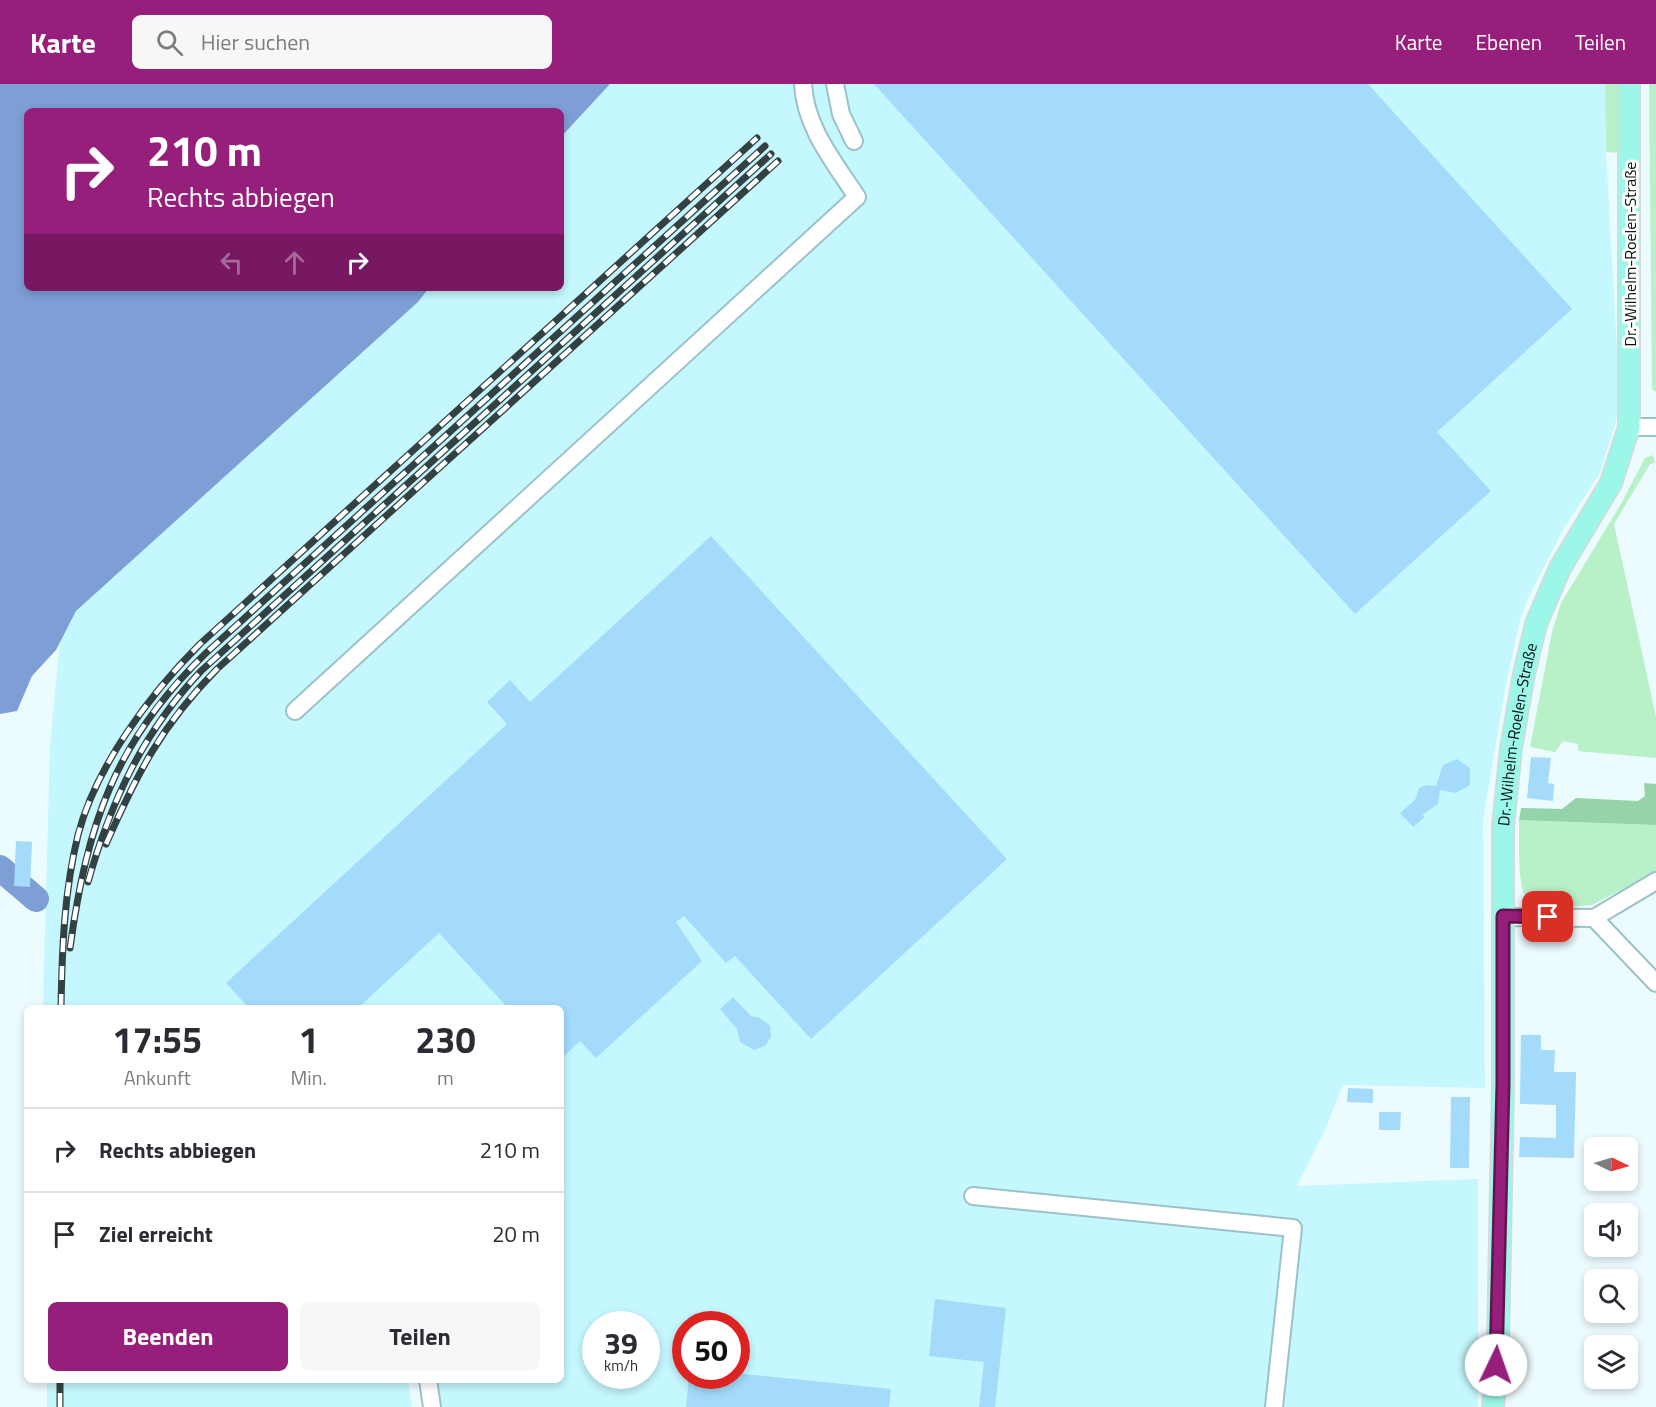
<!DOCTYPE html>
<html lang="de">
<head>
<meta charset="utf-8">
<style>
	:root { --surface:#fff; --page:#f7f7f7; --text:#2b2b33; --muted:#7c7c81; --line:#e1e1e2; --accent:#961f7b }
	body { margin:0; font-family:"Titillium Web",sans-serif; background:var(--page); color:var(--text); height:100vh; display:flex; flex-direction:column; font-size:22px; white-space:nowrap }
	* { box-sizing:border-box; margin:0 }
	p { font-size:20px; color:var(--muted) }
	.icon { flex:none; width:33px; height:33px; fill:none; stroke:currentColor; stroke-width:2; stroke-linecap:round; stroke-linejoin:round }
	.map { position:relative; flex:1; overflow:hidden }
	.details { position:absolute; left:24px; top:921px; width:540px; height:378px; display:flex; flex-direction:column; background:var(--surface); border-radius:9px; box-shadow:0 3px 9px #0003 }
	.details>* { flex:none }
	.hud { position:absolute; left:24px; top:24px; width:540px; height:183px; border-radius:9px; box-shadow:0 3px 9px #0003; background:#961f7b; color:#fff; overflow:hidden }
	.needle { width:39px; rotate:95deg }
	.fabs { position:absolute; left:1584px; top:1053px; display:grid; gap:12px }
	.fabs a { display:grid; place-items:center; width:54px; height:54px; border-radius:9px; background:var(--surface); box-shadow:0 3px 9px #0003; font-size:30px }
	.speed { position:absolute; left:582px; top:1227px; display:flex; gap:12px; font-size:30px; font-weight:700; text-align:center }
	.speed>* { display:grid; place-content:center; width:78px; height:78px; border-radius:50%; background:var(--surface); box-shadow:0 3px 9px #0003; line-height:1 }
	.speed small { font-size:15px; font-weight:400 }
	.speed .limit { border:9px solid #d22; background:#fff; color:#111 }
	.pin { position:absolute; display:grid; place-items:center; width:51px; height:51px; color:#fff; margin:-26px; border-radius:12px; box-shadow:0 3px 9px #0006 }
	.me { position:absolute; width:66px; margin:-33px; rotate:3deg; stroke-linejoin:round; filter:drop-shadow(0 0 4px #0008) }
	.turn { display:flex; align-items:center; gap:21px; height:126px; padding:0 24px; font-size:27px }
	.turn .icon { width:78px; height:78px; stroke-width:2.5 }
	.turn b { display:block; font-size:42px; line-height:51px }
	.lanes { display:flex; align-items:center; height:57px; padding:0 24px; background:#0003; justify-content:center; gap:30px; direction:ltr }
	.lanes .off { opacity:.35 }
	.eta { display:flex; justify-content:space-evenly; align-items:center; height:102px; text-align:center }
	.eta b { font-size:36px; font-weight:700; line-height:42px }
	.action { display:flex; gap:12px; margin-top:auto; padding:12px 24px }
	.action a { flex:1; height:69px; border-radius:9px; background:var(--accent); color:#fff; font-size:24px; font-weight:700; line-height:69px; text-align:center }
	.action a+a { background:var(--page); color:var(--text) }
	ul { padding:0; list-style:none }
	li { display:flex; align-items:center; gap:18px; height:84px; padding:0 24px; border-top:2px solid var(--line) }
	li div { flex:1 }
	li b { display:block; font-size:22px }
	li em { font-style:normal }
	header { display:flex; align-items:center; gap:36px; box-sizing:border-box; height:84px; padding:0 30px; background:var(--accent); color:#fff }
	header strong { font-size:28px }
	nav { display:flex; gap:33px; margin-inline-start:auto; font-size:21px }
	.search { width:420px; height:54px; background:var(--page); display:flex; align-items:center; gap:15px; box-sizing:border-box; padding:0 21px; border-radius:9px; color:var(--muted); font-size:22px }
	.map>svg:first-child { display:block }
	.built { fill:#c5f7fe; fill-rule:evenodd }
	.green { fill:#b8f0c8 }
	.forest { fill:#95d3a8 }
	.water { fill:#7d9fd6 }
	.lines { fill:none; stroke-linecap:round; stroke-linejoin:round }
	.river { stroke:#7d9fd6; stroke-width:26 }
	.building { fill:#a4dbfa }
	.minor-casing { stroke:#9bc2c7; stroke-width:20 }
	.major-casing { stroke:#d7d8d9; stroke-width:24 }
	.minor { stroke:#fff; stroke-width:16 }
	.major { stroke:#9df7e8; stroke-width:21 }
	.rail-casing { stroke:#344143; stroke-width:7 }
	.rail { stroke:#fff; stroke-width:4.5; stroke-dasharray:14; stroke-linecap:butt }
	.route-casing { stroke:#621450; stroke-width:15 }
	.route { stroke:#961f7b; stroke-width:10 }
	.labels { text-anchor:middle; stroke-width:6; stroke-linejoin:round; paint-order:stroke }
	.street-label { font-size:16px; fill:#020e10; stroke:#fff }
</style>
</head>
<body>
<header>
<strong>Karte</strong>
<div class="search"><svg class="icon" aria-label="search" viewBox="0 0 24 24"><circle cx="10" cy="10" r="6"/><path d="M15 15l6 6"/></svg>Hier suchen</div>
<nav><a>Karte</a><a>Ebenen</a><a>Teilen</a></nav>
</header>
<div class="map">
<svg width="1656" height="1323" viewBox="0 0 1656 1323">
	<rect width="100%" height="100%" fill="#ecfbfe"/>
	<!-- built -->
	<g class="built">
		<path d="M 610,0 L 1605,0 L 1606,68 L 1619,302 L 1617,333 L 1600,389 L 1564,444 L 1528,514 L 1520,536 L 1506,600 L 1483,736 L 1485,1004 L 1343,1001 L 1324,1048 L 1297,1102 L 1478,1095 L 1478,1323 L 439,1323 L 437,1296 L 561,1296 L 561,924 L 43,924 L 50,661 L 60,557 L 76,527 L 418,218 L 429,204 L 561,204 L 561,53 ZM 596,1240 L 646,1240 L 646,1292 L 596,1292 ZM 686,1240 L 736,1240 L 736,1292 L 686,1292 Z"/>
		<path d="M 47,1296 L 408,1296 L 412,1323 L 47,1323 Z"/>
	</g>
	<!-- green -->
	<g class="green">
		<path d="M 1605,0 L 1621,0 L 1621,69 L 1606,68 Z"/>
		<path d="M 1649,0 L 1656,0 L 1656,308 L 1652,305 Z"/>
		<path d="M 1653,371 L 1655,379 L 1650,380 L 1614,440 L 1656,633 L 1656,674 L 1578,667 L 1578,660 L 1563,657 L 1555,668 L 1530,663 L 1552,548 L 1561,519 L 1621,420 L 1645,374 Z"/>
		<path d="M 1519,736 L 1656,741 L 1656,788 L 1592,821 L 1551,824 L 1552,817 C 1545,817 1534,818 1528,815 C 1516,807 1520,751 1519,736 Z"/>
	</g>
	<!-- forest -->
	<path class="forest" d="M 1644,699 L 1656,700 L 1656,741 L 1519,736 L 1521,724 L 1562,725 L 1576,714 L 1638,717 L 1645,712 Z"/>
	<!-- water -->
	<path class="water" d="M 0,0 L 610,0 L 561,53 L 561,27 L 27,27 L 27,204 L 429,204 L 418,218 L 76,527 L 56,566 L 32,592 L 17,627 L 0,630 Z"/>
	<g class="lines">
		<!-- river -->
		<path class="river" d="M 0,784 L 36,815"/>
	</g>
	<!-- building -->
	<g class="building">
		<path d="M 874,0 L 1368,0 L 1572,225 L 1437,348 L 1491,407 L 1355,530 Z"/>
		<path d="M 711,452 L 1007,775 L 811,955 L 735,872 L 726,879 L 684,832 L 676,838 L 702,877 L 596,974 L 580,957 L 561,975 L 561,924 L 508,924 L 439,849 L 358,924 L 249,924 L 226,899 L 507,640 L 487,618 L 510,596 L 530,618 Z"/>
		<path d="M 1531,673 L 1551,674 L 1548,699 L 1554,700 L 1553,717 L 1527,714 Z"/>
		<path d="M 1457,675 L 1470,684 L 1470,701 L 1456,709 L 1440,706 L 1438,720 L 1422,731 L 1425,733 L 1413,743 L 1400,729 L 1415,716 L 1419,704 L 1427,701 L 1436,702 L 1443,681 Z"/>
		<path d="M 16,757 L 32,758 L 30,803 L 14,802 Z"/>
		<path d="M 733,913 L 751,932 L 760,934 L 770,942 L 771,953 L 765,962 L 754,966 L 740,958 L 737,945 L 720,925 Z"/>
		<path d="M 1521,951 L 1541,951 L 1541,966 L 1555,966 L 1554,988 L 1576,988 L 1574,1074 L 1519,1073 L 1520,1053 L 1556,1054 L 1556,1021 L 1520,1020 Z"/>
		<path d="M 1348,1004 L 1373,1005 L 1373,1019 L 1347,1018 Z"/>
		<path d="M 1451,1013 L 1470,1013 L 1469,1084 L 1450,1084 Z"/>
		<path d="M 1379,1028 L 1401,1028 L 1400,1046 L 1379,1046 Z"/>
		<path d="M 935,1215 L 1006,1224 L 995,1323 L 979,1323 L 984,1278 L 929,1272 Z"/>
		<path d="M 736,1289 L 891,1305 L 889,1323 L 686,1323 L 689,1292 L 736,1292 Z"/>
	</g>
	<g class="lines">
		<!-- minor casing -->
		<g class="minor-casing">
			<g id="minor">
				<path d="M 835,0 L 841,30 L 854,57"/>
				<path d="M 1629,343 L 1656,343"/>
				<path d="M 295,627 L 857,113 C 834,78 805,43 803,0"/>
				<path d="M 1503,833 L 1594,834 L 1656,797"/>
				<path d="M 1594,834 L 1656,899"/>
				<path d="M 973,1112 L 1293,1144 L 1274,1323"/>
				<path d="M 428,1296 L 432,1323"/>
			</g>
		</g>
		<!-- major casing -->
		<g class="major-casing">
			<g id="major">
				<path id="s1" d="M 1493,1323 L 1498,1260 L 1503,1000 L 1503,743 L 1511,664 L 1524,590 L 1536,540 L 1560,484 L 1611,399 L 1629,343 L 1629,0"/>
			</g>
		</g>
		<!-- minor -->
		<use href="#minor" class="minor"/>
		<!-- major -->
		<use href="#major" class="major"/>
		<!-- rail casing -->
		<g class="rail-casing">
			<g id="rail">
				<path d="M 106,760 C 138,688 161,642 217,585 L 778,77"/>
				<path d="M 88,798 C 111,717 143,648 201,587 L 771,70"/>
				<path d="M 70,864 C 87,741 114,658 206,569 L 765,62"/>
				<path d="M 61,924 C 62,866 64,808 78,751 C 96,682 150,610 200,560 L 757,54"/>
				<path d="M 60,1323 L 60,1296"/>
			</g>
		</g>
		<!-- rail -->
		<use href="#rail" class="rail"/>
	</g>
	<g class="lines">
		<!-- route casing -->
		<g class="route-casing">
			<path id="route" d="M 1496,1281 L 1503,1000 L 1503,832 L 1548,833"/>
		</g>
		<!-- route -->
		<use href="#route" class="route"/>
	</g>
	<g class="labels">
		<!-- street labels -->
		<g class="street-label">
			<text transform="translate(1630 170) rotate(-90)" y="6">Dr.-Wilhelm-Roelen-Straße</text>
			<text dy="6" stroke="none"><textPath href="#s1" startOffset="674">Dr.-Wilhelm-Roelen-Straße</textPath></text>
		</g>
	</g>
</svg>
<div class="fabs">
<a><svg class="needle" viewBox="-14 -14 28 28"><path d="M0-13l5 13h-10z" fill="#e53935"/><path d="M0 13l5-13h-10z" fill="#7c7c81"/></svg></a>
<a><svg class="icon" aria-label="sound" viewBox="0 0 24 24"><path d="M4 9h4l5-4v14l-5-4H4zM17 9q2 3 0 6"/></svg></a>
<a><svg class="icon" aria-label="search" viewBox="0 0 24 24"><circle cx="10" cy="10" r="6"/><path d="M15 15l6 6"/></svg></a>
<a><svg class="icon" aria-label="layers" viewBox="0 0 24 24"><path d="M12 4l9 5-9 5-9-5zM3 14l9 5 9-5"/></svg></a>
</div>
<div class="speed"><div>39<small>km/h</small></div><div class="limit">50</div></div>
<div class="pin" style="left:1548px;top:833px;background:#d93025"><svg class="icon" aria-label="arrive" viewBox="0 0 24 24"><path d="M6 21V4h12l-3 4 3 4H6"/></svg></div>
<svg class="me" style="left:1496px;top:1281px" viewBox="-20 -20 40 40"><circle r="19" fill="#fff"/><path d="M0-13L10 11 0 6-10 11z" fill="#961f7b"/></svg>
<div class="hud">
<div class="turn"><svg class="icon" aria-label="right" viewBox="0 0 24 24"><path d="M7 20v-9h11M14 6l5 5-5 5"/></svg><div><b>210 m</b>Rechts abbiegen</div></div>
<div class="lanes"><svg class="icon off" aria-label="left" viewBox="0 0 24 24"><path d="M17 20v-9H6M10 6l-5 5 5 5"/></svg><svg class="icon off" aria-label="ahead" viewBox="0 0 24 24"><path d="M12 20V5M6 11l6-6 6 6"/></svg><svg class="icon" aria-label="right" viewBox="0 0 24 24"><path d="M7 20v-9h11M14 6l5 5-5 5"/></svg></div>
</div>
<section class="details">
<div class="eta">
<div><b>17:55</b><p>Ankunft</p></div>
<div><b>1</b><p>Min.</p></div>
<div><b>230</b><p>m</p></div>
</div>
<ul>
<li><svg class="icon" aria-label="right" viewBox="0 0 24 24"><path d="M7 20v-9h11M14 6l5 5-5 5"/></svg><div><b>Rechts abbiegen</b></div><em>210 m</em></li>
<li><svg class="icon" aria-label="arrive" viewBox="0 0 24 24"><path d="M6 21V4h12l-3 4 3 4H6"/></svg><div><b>Ziel erreicht</b></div><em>20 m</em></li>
</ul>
<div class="action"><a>Beenden</a><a>Teilen</a></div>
</section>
</div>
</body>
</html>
